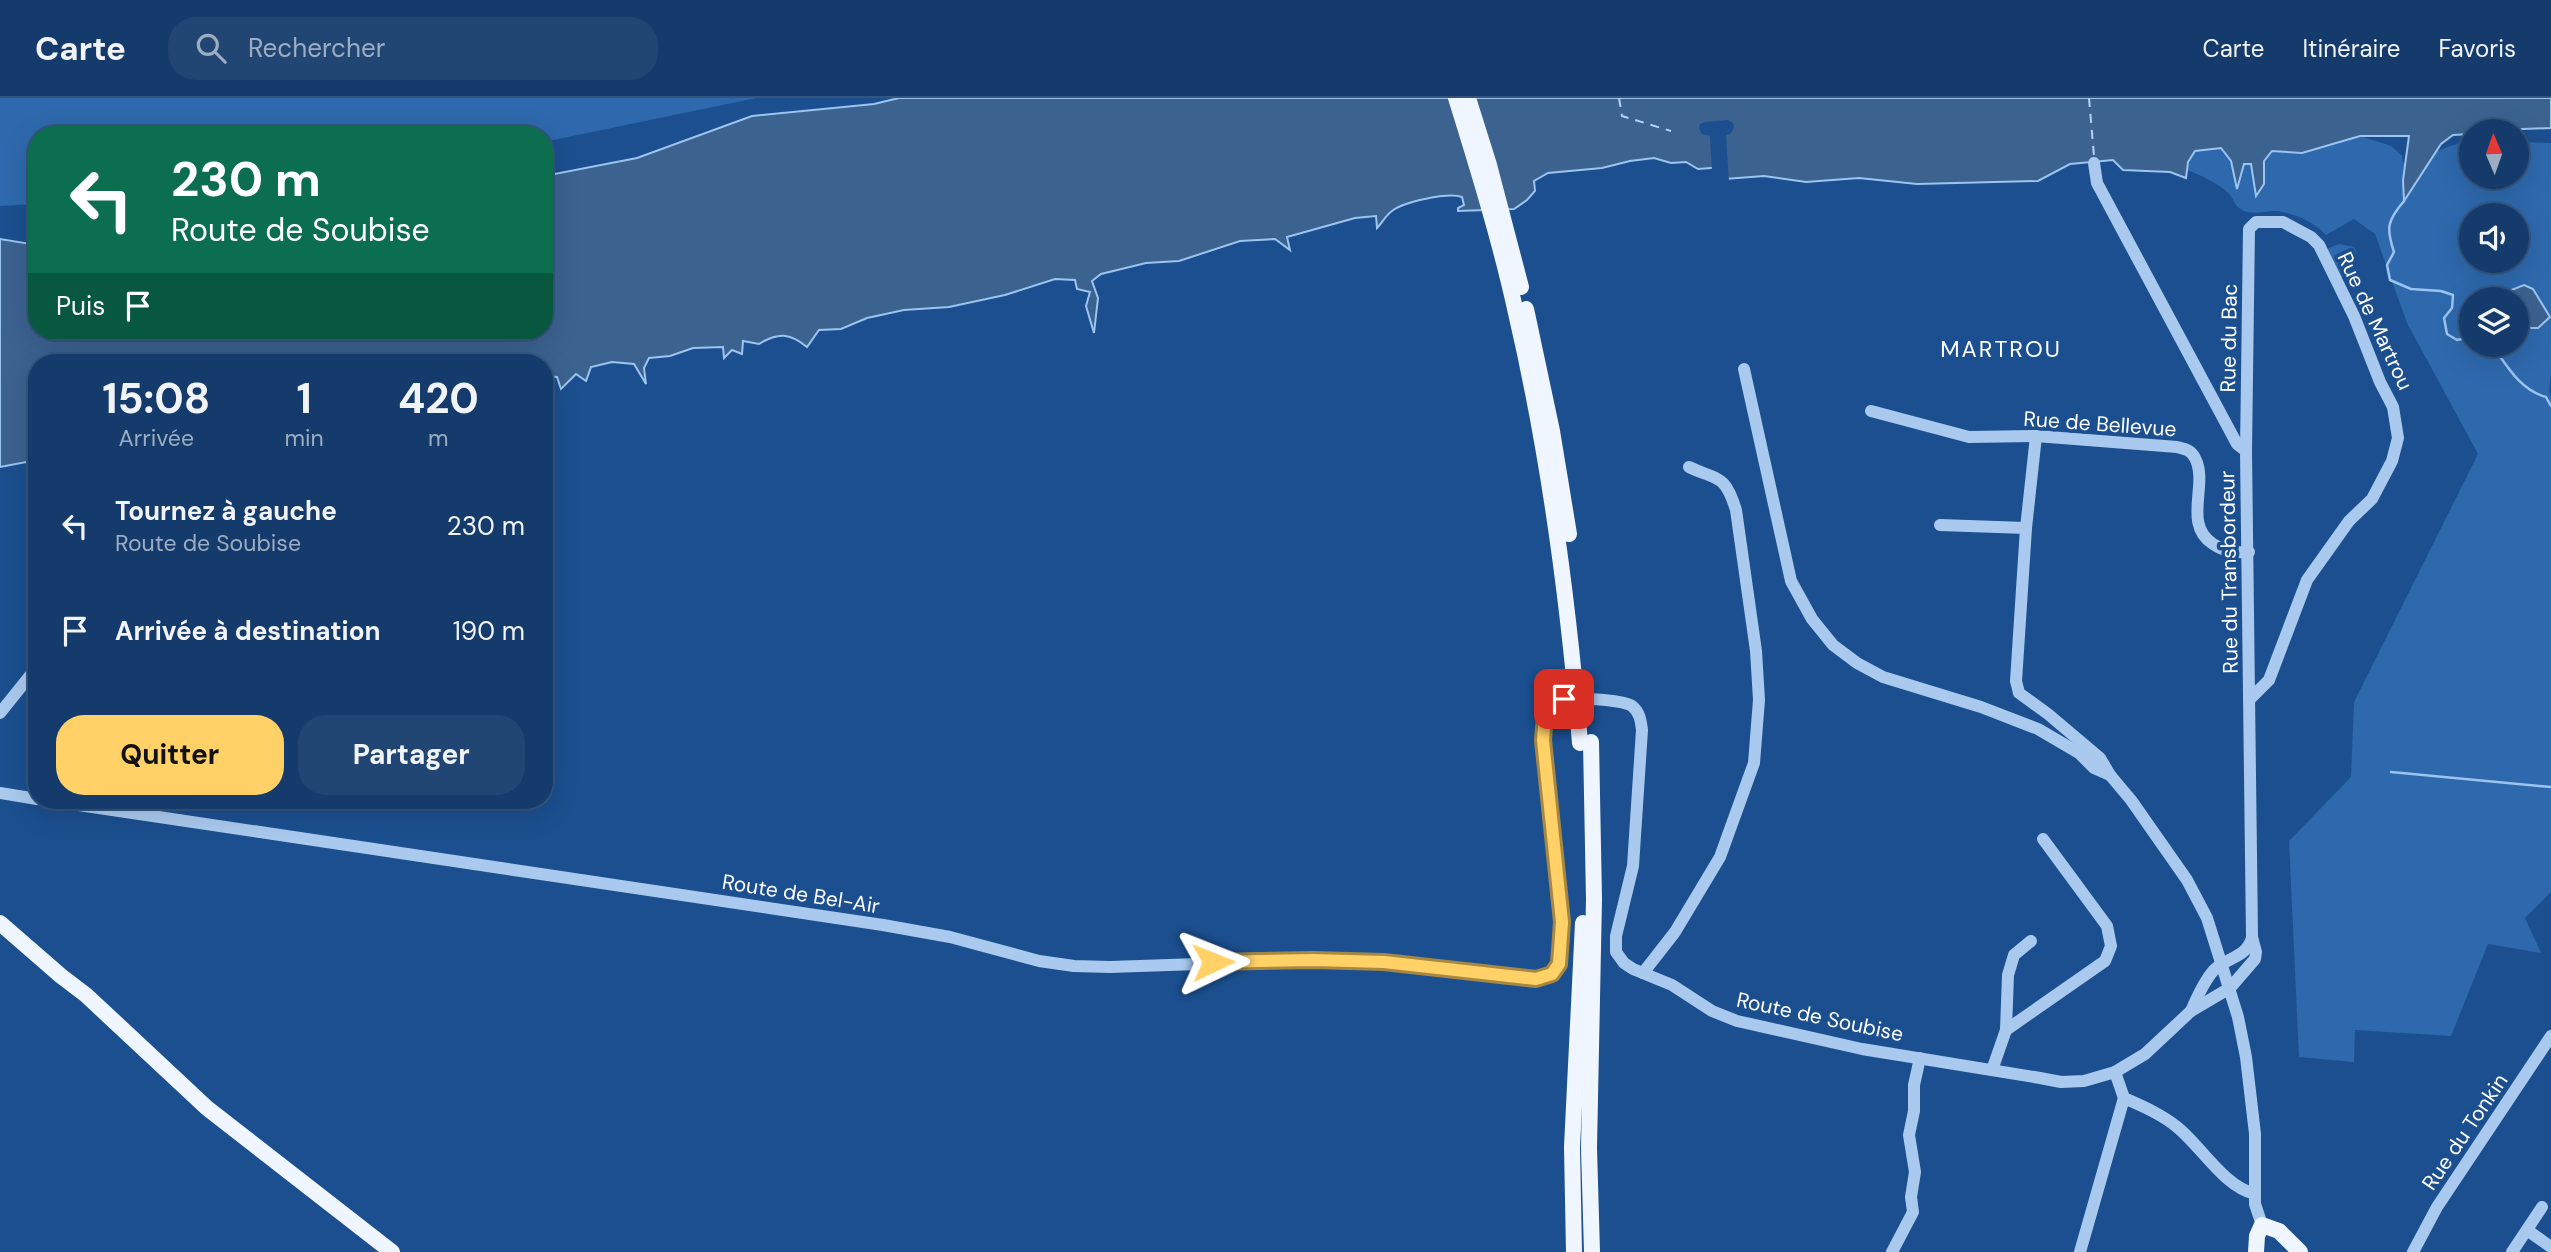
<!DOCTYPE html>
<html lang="fr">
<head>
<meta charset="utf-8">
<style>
	:root { --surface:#143b6b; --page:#214673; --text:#f1f3f6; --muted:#9dadc1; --line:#33557e; --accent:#ffd166 }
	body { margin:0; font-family:"DM Sans",sans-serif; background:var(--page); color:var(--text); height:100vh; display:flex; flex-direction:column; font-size:26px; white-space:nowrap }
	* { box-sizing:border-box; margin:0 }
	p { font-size:23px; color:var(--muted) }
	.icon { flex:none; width:38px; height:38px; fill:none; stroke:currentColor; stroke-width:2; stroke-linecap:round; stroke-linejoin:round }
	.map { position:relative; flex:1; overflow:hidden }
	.drawer { position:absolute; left:28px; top:256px; width:525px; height:455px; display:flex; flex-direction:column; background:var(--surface); border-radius:28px; box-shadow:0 7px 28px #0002,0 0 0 2px var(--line) }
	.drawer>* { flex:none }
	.top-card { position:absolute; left:28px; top:28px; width:525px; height:214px; border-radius:28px; box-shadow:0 7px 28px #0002,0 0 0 2px var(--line); background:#0b6e4f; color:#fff; overflow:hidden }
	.needle { width:46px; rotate:358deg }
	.fabs { position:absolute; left:2459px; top:21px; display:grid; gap:14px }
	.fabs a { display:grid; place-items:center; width:70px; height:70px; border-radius:50%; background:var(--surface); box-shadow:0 7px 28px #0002,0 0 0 2px var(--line); font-size:35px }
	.pin { position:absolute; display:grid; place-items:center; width:60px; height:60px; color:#fff; margin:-30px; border-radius:14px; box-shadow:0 4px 10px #0006 }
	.me { position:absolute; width:77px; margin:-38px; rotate:88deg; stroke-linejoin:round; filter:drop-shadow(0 0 5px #0008) }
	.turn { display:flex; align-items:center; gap:24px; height:147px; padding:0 28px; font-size:32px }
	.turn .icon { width:91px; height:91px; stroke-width:2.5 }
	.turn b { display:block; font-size:49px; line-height:60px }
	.then { display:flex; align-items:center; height:66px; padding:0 28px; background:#0003; gap:14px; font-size:26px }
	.eta { display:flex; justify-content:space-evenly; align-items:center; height:119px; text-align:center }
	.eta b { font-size:42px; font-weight:700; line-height:49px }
	.cta { display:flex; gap:14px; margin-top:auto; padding:14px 28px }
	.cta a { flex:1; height:80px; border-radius:28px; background:var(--accent); color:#111; font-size:28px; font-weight:700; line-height:80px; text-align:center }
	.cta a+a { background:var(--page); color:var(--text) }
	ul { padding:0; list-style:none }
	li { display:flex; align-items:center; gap:21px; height:105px; padding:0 28px }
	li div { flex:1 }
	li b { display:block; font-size:26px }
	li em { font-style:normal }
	header { display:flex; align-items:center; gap:42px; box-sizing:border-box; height:98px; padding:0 35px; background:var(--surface); border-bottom:2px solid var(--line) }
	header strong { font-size:33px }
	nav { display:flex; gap:38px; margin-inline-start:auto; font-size:24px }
	.search { width:490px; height:63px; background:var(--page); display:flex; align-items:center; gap:18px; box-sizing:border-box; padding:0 24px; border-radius:28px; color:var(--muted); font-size:26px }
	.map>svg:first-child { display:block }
	.green { fill:#2e69ad; fill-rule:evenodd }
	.water { fill:#3c6290; stroke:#9cc4f0; stroke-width:2 }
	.pier { fill:#1b4f8f }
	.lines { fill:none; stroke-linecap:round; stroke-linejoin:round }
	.stream { stroke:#9cc4f0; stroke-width:2.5 }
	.ferry { stroke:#b5d3f5; stroke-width:2; stroke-dasharray:9 7; stroke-linecap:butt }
	.minor { stroke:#a9c9ee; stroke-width:12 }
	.major { stroke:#f0f6ff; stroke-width:16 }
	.major-bridge { stroke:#f0f6ff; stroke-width:16 }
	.route-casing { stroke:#a68842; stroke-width:18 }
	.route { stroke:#ffd166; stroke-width:12 }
	.labels { text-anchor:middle; stroke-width:7; stroke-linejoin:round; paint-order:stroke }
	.street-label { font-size:21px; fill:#fff; stroke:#1b4f8f }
	.neighbourhood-label { font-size:23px; letter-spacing:2px; fill:#fff; stroke:#1b4f8f }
</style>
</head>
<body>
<header>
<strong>Carte</strong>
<div class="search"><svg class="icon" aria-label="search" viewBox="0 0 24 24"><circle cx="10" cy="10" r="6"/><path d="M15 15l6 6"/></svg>Rechercher</div>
<nav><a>Carte</a><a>Itinéraire</a><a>Favoris</a></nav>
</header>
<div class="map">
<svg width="2551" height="1154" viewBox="0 0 2551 1154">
	<rect width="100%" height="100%" fill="#1b4f8f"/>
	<!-- green -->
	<g class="green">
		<path d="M 0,0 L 756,0 L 544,44 L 544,37 L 37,37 L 37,106 L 0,108 Z"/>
		<path d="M 2360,38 L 2391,48 L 2402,58 L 2403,65 L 2465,43 L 2471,43 L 2471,79 L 2516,79 L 2517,44 L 2551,45 L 2551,276 L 2549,294 L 2551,298 L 2551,794 L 2525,820 L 2541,855 L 2488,846 L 2451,938 L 2355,932 L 2354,964 L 2299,959 L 2289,743 L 2351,679 L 2354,604 L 2478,356 L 2407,225 L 2375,136 L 2354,121 L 2326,137 C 2316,125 2294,115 2277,113 C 2265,112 2250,119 2239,110 C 2235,107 2233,101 2230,97 C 2222,87 2198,76 2187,72 L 2188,64 L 2195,53 L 2221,50 L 2231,63 L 2237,90 L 2244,66 L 2251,65 L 2257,97 L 2264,86 L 2264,63 L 2272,53 L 2302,55 ZM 2471,117 L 2516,117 L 2516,163 L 2471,163 ZM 2471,201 L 2516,201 L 2516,247 L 2471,247 Z"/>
		<path d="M 2339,146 L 2354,149 C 2362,161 2346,167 2344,179 L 2340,179 L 2327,153 L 2329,150 Z"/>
	</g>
	<!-- water -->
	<g class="water">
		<path d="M 899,0 L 2551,0 L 2551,30 L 2471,33 L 2471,36 L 2453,37 L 2441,46 L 2404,103 L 2403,82 L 2409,38 L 2360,38 L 2302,55 L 2272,53 L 2264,63 L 2264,86 L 2256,98 L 2251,66 L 2244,66 L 2237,91 L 2231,63 L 2221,50 L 2195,53 L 2188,64 L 2186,80 L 2170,74 L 2123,72 L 2113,62 L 2070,66 L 2038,83 L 1917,86 L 1859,80 L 1806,84 L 1764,78 L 1725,81 L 1723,69 L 1698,71 L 1686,64 L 1671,65 L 1654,60 L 1630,63 L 1602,70 L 1548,75 L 1534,83 L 1535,93 L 1527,102 L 1514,111 L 1458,113 L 1458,110 L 1464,107 L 1462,99 C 1448,94 1403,104 1392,113 C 1386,117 1382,125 1377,130 L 1376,118 L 1355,120 L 1287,139 L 1290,152 L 1275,141 L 1240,143 L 1179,163 L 1146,165 L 1101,176 L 1092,183 L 1098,200 L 1094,235 L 1086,208 L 1090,194 L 1077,191 L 1075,182 L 1055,181 L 1005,197 L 949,209 L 904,212 L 867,220 L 841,231 L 819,232 L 807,249 C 790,235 778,234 759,246 L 743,243 L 742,256 L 732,252 L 724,260 L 723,249 L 693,250 L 670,258 L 649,260 L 644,270 L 646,286 L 634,266 L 612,264 L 591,269 L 586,283 L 576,276 L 561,291 L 557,279 L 544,278 L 544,264 L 37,264 L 37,362 L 0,369 L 0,141 L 37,147 L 37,233 L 544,233 L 544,78 L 637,60 L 752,18 L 874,6 Z"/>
		<path d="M 2524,187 L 2533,191 L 2550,219 L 2538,230 L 2531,230 L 2517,218 L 2516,201 L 2510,201 L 2509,193 Z"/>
	</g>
	<!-- pier -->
	<path class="pier" d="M 1728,22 L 1733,25 L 1734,30 L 1730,36 L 1726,37 L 1729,84 L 1725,84 L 1722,82 L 1720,73 L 1712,73 L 1710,38 L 1702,36 L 1699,30 L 1700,26 L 1705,24 Z"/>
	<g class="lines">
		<!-- stream -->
		<g class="stream">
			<path d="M 2404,103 C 2387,123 2386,130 2394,154 L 2387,167 L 2390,182 L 2411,191 L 2441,193 L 2453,197 L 2452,210 L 2444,220 L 2447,236 L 2457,242 L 2471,239"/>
			<path d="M 2492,247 C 2507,268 2520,292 2546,299 L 2551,308"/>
			<path d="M 2391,674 L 2551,689"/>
		</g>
		<!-- ferry -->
		<g class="ferry">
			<path d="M 1619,0 L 1622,18 L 1671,33"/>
			<path d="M 2089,0 L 2094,58"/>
		</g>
		<!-- minor -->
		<g class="minor">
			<path d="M 2094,65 L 2097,85 L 2237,346 L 2246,353"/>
			<path d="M 1744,271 L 1791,483 L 1812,521 L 1833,547 L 1857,565 L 1883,579 L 1981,609 L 2038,631 L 2079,655 L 2094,670 L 2110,677"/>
			<path d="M 1871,313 L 1969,339 L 2036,338 L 2177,349 C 2185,351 2191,352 2195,360 C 2209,386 2182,426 2213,446 C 2225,454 2235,455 2249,454"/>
			<path d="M 2036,338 L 2026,430 L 2016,583 L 2019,595 L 2048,616 L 2100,660 L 2110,677 L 2131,702 L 2187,782 L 2207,820 L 2238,919 L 2246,959 L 2255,1036 L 2255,1106 L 2262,1127"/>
			<path d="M 1940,427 L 2026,430"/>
			<path d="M 0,615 L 37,569"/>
			<path d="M 0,695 L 37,701"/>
			<path d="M 45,702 L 883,827 L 950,839 L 1039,863 L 1074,868 L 1110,869 L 1314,862 L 1384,864 L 1536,881 C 1544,880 1551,879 1555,873 C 1578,843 1540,683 1543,639 C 1544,628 1543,611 1554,604 C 1564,598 1623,601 1632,608 C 1640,614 1641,624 1642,632 L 1633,768 L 1616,838 L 1616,854 L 1624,865 L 1633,871 L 1672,887 L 1712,913 L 1737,923 L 1862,951 L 2040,980 L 2061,984 L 2084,983 L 2115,974 L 2145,956 L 2191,913 L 2230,890 L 2255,861 L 2256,854 L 2252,839 L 2246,353 L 2249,131 L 2256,124 L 2283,124 L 2311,139 L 2319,147 L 2354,218 L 2380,284 L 2393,309 L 2398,340 L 2392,363 L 2372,401 L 2349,423 L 2307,482 L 2269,582 L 2250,601"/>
			<path d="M 1643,875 L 1675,834 L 1720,759 L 1754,665 L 1759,602 L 1756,553 L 1736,412 C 1725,376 1719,383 1689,369"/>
			<path d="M 2191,913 C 2197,899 2204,883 2214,872 C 2227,859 2246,860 2252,840"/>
			<path d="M 2006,932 L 2008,877 L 2014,857 L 2031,843"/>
			<path d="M 1992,972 L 2006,932 L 2105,863 L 2111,848 L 2107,828 L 2043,741"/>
			<path d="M 2115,974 L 2124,1000 C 2142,1008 2161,1016 2177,1029 C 2201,1048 2223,1088 2255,1096"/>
			<path d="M 2527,1132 L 2551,1149"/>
			<path d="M 1892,1154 L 1913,1114 L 1911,1099 L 1915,1074 L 1909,1037 L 1914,1013 L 1914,987 L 1920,960"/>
			<path d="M 2080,1154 L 2124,1000"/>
			<path d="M 2413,1154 L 2437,1109 L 2551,938"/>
			<path d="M 2512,1154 L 2542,1109"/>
		</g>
		<!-- major -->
		<g class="major">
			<path d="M 1591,644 L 1594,801 L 1589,1050 L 1592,1154"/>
			<path d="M 0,825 L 61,878 L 86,897 L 207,1010 L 392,1154"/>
			<path d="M 1574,1154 L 1572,1049 L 1583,825"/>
			<path d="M 2256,1154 L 2257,1138 L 2262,1127 L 2279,1133 L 2300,1154"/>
		</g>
		<!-- major-bridge -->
		<g class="major-bridge">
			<path d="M 1456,0 C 1478,71 1500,142 1516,215 C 1549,357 1568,499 1580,645"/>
			<path d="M 1468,0 L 1489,67 L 1521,189"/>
			<path d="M 1526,211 L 1552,333 L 1569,436"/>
		</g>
	</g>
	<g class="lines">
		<!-- route casing -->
		<g class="route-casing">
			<path id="route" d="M 1213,864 L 1314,862 L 1384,864 L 1536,881 L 1552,876 L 1559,866 L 1562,824 L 1543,642 C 1545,622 1542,607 1564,601"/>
		</g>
		<!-- route -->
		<use href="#route" class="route"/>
	</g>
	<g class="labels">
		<!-- street labels -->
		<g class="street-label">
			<text transform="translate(2375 223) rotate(65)" y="7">Rue de Martrou</text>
			<text transform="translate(2229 240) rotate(-89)" y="7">Rue du Bac</text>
			<text transform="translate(2100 326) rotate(4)" y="7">Rue de Bellevue</text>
			<text transform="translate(2229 474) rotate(-91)" y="7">Rue du Transbordeur</text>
			<text transform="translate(801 796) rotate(9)" y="7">Route de Bel-Air</text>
			<text transform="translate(1820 919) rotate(12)" y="7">Route de Soubise</text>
			<text transform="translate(2465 1034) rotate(-56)" y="7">Rue du Tonkin</text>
		</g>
		<!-- neighbourhood labels -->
		<g class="neighbourhood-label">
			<text x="2001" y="259">MARTROU</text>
		</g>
	</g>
</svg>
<div class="fabs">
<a><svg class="needle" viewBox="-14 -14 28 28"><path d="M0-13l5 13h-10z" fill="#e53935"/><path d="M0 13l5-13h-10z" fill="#9dadc1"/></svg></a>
<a><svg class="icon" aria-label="sound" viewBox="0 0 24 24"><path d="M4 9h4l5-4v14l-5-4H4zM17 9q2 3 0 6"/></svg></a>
<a><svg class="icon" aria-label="layers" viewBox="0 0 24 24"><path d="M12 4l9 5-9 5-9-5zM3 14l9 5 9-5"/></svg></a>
</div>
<div class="pin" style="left:1564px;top:601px;background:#d93025"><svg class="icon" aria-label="arrive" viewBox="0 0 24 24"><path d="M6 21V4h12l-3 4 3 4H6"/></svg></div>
<svg class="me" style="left:1213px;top:864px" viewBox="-20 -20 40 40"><path d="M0-17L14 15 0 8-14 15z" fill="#ffd166" stroke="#fff" stroke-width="4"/></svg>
<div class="top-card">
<div class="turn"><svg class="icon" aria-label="left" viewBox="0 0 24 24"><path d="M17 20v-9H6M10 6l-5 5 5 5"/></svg><div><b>230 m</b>Route de Soubise</div></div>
<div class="then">Puis<svg class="icon" aria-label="arrive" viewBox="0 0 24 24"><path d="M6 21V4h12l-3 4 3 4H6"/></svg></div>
</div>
<section class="drawer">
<div class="eta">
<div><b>15:08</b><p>Arrivée</p></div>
<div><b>1</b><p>min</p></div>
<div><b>420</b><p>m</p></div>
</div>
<ul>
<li><svg class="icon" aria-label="left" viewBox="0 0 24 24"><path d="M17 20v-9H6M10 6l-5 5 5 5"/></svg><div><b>Tournez à gauche</b><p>Route de Soubise</p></div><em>230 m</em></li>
<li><svg class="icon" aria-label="arrive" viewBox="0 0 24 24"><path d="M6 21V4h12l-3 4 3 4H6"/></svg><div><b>Arrivée à destination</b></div><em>190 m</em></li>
</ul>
<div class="cta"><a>Quitter</a><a>Partager</a></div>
</section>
</div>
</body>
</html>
